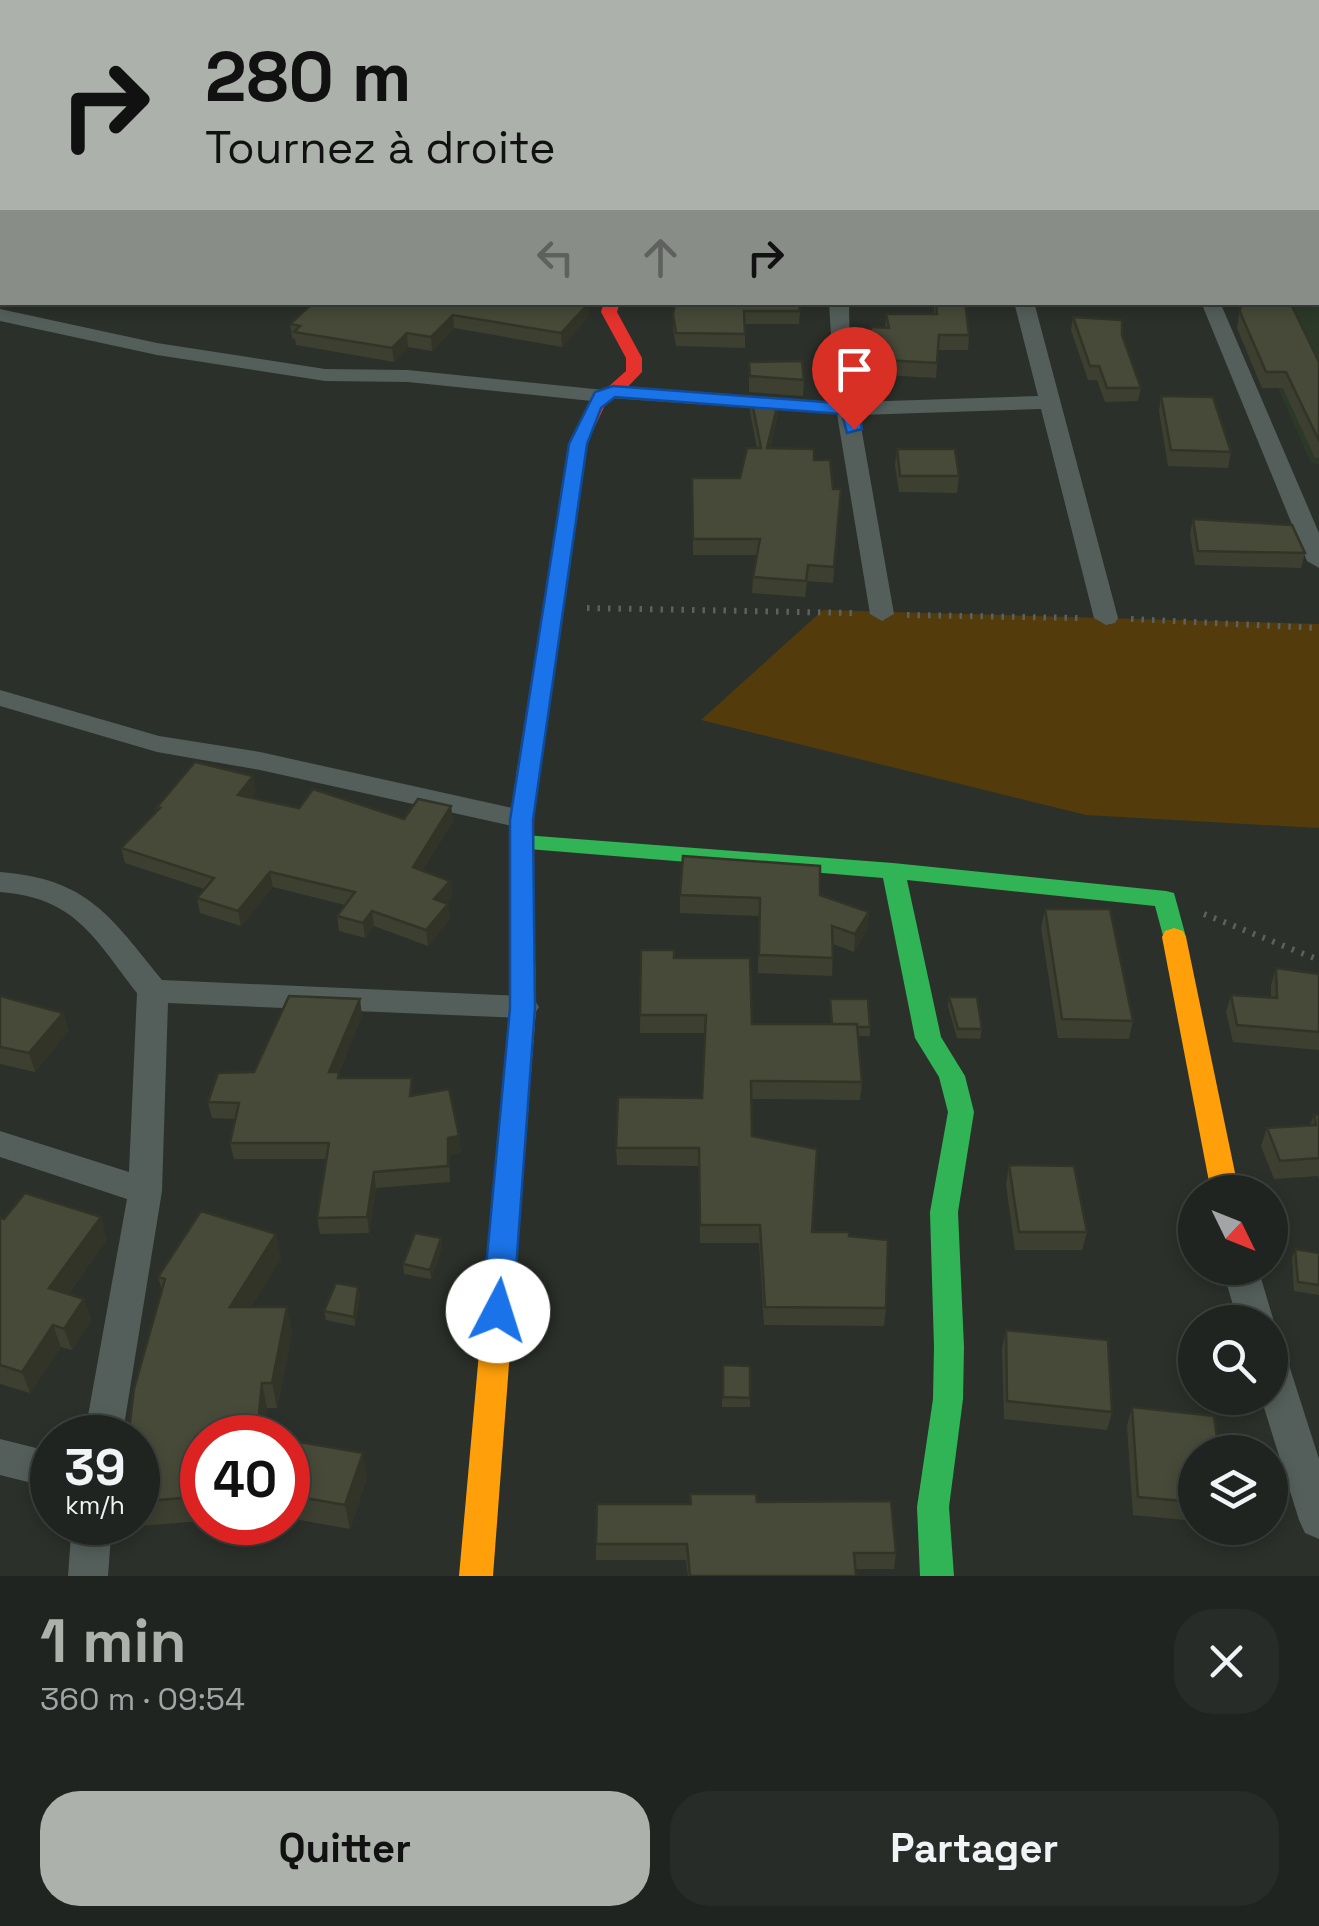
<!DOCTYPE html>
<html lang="fr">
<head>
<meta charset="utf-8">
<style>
	:root { --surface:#202420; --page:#282c29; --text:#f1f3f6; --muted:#a2a4a5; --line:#3d413e; --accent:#acb1ab }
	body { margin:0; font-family:"Space Grotesk",sans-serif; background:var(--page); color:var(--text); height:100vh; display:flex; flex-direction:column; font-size:38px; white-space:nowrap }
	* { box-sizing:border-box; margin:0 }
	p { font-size:32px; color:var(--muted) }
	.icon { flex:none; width:55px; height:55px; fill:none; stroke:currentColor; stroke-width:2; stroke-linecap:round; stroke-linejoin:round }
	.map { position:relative; height:1576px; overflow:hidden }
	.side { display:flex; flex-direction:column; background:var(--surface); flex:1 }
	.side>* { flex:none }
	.hud { position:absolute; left:0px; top:0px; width:1320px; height:305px; box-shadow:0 5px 15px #0003,0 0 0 2px var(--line); background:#acb1ab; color:#111; overflow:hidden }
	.needle { width:65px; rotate:133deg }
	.tools { position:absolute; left:1178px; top:1175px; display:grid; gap:20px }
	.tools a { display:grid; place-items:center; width:110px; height:110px; border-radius:50%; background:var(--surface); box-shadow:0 5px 15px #0003,0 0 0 2px var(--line); font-size:50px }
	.speed { position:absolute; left:30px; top:1415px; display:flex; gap:20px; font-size:50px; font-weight:700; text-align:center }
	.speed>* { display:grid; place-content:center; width:130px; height:130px; border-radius:50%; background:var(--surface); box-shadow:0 5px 15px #0003,0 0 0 2px var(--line); line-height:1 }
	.speed small { font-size:25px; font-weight:400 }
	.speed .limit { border:15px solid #d22; background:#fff; color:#111 }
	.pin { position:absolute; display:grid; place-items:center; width:85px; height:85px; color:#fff; margin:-102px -42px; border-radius:50% 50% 50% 0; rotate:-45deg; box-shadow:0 0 10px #0007 }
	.pin .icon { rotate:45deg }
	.me { position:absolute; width:110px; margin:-55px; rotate:5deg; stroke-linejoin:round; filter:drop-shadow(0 0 8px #0008) }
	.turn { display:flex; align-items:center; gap:35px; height:210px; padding:0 40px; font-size:45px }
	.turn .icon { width:130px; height:130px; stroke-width:2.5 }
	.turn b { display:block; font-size:70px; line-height:85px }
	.lanes { display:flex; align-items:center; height:95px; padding:0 40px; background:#0003; justify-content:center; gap:50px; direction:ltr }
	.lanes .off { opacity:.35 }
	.round { display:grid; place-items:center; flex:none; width:105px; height:105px; border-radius:40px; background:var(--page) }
	.head { display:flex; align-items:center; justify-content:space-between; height:170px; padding:0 40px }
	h1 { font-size:60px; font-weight:700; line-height:75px; color:var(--accent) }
	.button { display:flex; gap:20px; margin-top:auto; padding:20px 40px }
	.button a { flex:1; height:115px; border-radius:40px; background:var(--accent); color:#111; font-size:40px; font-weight:700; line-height:115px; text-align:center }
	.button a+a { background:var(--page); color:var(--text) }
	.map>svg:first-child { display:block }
	.built { fill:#2c3929 }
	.green { fill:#543b0c }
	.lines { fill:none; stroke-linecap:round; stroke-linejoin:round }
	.stream { stroke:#052325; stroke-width:6 }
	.path-far1 { stroke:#5b625e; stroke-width:4; stroke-dasharray:1 5; stroke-linecap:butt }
	.path { stroke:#5b625e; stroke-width:6; stroke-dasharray:2.5 8; stroke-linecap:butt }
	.street { fill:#545f5b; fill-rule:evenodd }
	.fast { fill:#30b455; fill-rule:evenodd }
	.slow { fill:#ff9f0a; fill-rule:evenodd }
	.jam { fill:#e5322d; fill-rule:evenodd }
	.wall { fill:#3d4030 }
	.shaded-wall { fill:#323427 }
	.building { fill:#474a38; stroke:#323427; stroke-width:2.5 }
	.route { fill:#1a73e8; stroke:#114b97; stroke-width:2.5 }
</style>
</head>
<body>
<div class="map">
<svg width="1319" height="1576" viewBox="0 0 1319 1576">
	<rect width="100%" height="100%" fill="#2b302a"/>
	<!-- built -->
	<path class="built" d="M 1319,297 L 1319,464 L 1311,463 L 1241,303 L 1318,302 Z"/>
	<!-- green -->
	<path class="green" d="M 823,610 L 1319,624 L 1319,828 L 1086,815 L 701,720 Z"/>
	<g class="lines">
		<!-- stream -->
		<path class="stream" d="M 982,0 L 991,2"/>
		<!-- path-far1 -->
		<g class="path-far1">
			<path d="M 1240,0 L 1248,2"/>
			<path d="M 591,2 L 603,0"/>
		</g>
		<!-- path -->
		<g class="path">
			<path d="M 587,608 L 854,613"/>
			<path d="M 907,615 L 1079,618"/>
			<path d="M 1131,619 L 1319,628"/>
			<path d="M 1204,914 L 1319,960"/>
		</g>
		<!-- street -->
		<g class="street">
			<path d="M 345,0 L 397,0 L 398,2 L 347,2 Z"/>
			<rect x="794" y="0" width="14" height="2"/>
			<path d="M 0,62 L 2,63 L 2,72 L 0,72 Z"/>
			<rect x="1318" y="267" width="1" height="12"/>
			<path d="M 829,302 L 849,302 L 850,369 L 856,402 L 1038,396 L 1014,302 L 1034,302 L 1118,618 L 1115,623 L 1106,625 L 1094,618 L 1041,409 L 859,415 L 894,614 L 882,621 L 870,614 L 837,414 L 610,398 L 601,402 L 408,382 L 325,381 L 157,355 L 0,321 L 0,309 L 157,343 L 325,369 L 408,370 L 604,390 L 613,386 L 835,402 Z"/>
			<path d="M 1201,302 L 1220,302 L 1319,533 L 1319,568 L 1307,561 Z"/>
			<path d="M 0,690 L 159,736 L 260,752 L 521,810 L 535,819 L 521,828 L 260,770 L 157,752 L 0,706 Z"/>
			<path d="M 0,872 C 88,879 110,916 162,980 L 523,996 L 534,999 L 539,1007 L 534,1015 L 523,1018 L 168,1003 L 162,1191 L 122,1438 L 84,1438 L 127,1199 L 0,1157 L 0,1131 L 129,1172 L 137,993 C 94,938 76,898 0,892 Z"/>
			<path d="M 1222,1268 L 1258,1268 L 1274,1322 L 1270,1331 L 1270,1322 L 1238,1322 Z"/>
			<path d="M 1270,1349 L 1283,1354 L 1289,1365 L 1319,1459 L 1319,1539 L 1305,1533 L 1299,1520 L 1261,1398 L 1270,1398 Z"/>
			<path d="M 0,1439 L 52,1452 L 52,1488 L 0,1475 Z"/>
			<path d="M 72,1522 L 112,1522 L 108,1576 L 68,1576 Z"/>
		</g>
		<!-- fast -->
		<path class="fast" d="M 524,835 L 893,863 L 1166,891 L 1174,893 L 1186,937 L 1183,943 L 1165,943 L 1155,906 L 907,880 L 941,1037 L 965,1076 L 974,1112 L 958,1212 L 964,1347 L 963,1399 L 949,1507 L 954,1576 L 920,1576 L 917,1507 L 933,1399 L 934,1347 L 930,1212 L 948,1112 L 939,1077 L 915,1038 L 883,878 L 516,848 L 512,843 Z"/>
		<!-- slow -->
		<g class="slow">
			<path d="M 528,763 L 539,770 L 532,819 L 536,1007 L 493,1576 L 459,1576 L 510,1007 L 510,819 L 517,770 Z"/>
			<path d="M 1174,928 L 1183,931 L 1186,937 L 1239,1192 L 1211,1192 L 1162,937 L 1165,931 Z"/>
		</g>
		<!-- jam -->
		<path class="jam" d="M 604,302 L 620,302 L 617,312 L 642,358 L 642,372 L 619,396 L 608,399 L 587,443 L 539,770 L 528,777 L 517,770 L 569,443 L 595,392 L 607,388 L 626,371 L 626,358 L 601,312 Z"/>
	</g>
	<!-- wall -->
	<g class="wall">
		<path d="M 283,302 L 589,303 L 589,316 L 562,347 L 454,328 L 432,351 L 408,347 L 394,362 L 296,345 L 295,339 L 292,338 L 290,324 L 310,307 Z"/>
		<path d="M 675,302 L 800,311 L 799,324 L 745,324 L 745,348 L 676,346 L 673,328 Z"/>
		<path d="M 934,302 L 965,302 L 969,335 L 968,350 L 938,350 L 936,378 L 865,374 L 866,359 L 885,328 L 886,314 L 934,314 Z"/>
		<path d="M 1241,302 L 1319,362 L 1319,458 L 1315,458 L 1283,388 L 1262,388 L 1237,328 Z"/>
		<path d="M 1073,317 L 1141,388 L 1138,401 L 1105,402 L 1097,380 L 1088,380 L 1071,330 Z"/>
		<path d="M 749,362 L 804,380 L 803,396 L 749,392 Z"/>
		<path d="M 1161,396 L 1231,452 L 1228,468 L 1168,466 L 1159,411 Z"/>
		<path d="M 751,397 L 778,414 L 770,448 L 814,460 L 833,489 L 841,489 L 833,583 L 807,581 L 805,597 L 752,593 L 753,577 L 757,555 L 693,555 L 692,478 L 740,478 L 757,448 L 750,412 Z"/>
		<path d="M 897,449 L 959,476 L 957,493 L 899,492 L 895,465 Z"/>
		<path d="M 1193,519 L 1305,553 L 1301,568 L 1195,565 L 1190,534 Z"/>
		<path d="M 256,791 L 251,798 L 299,808 L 404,819 L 451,806 L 453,821 L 422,870 L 450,881 L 452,897 L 446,903 L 448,904 L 450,919 L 428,946 L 374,926 L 365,938 L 339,931 L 337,916 L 345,905 L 273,887 L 241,926 L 200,913 L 197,898 L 204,889 L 125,863 L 121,848 L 157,811 L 156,808 Z"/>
		<path d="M 680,895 L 820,895 L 869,912 L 867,930 L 854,952 L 833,944 L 832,976 L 758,973 L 759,916 L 680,913 Z"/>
		<path d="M 1045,909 L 1133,1021 L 1129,1039 L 1058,1038 L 1041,928 Z"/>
		<path d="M 641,950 L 674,958 L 752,1024 L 831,1024 L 830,999 L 870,1027 L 870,1036 L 858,1036 L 862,1082 L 860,1100 L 752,1099 L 752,1136 L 812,1232 L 849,1236 L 886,1308 L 884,1326 L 764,1325 L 759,1243 L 700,1243 L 699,1166 L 617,1165 L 616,1148 L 702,1098 L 705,1033 L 640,1033 Z"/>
		<path d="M 1276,968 L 1319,974 L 1319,1050 L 1233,1042 L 1226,1012 L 1231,995 L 1271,998 L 1271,985 Z"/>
		<path d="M 0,996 L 63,1013 L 68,1031 L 35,1072 L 0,1064 Z"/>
		<path d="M 949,997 L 982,1029 L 980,1039 L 957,1038 L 948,1006 Z"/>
		<path d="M 362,1015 L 339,1072 L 340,1078 L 414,1096 L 459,1136 L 461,1153 L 450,1155 L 450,1182 L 376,1188 L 369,1233 L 320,1234 L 317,1218 L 326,1159 L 234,1159 L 230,1143 L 235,1119 L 212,1118 L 208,1102 L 254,1072 Z"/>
		<path d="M 1314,1114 L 1319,1115 L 1319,1180 L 1318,1176 L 1274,1179 L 1261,1146 L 1267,1128 L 1310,1125 Z"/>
		<path d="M 1009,1165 L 1087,1232 L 1082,1250 L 1015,1250 L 1006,1184 Z"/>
		<path d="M 0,1217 L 107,1239 L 68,1294 L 84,1299 L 91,1320 L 72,1350 L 61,1347 L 30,1393 L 0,1384 Z"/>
		<path d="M 442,1248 L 431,1279 L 404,1274 L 403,1264 Z"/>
		<path d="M 1295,1249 L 1319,1253 L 1319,1295 L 1294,1291 L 1292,1258 Z"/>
		<path d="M 281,1258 L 251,1307 L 292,1332 L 277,1408 L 267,1408 L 202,1438 L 202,1521 L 127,1527 L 125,1522 L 138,1522 L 138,1438 L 162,1290 L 158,1277 Z"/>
		<path d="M 358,1287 L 360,1296 L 355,1326 L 326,1320 L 324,1311 Z"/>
		<path d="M 1006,1330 L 1112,1412 L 1107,1430 L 1004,1419 L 1002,1348 Z"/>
		<path d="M 723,1365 L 750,1366 L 750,1407 L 722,1407 Z"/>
		<path d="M 1132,1407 L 1195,1452 L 1195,1521 L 1133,1515 L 1127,1426 Z"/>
		<path d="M 288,1440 L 367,1477 L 350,1529 L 288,1518 Z"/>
		<path d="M 757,1502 L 896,1553 L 894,1569 L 855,1569 L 856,1576 L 688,1576 L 686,1560 L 596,1560 L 596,1544 Z"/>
	</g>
	<!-- shaded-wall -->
	<g class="shaded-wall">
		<path d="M 297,0 L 311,0 L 310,2 L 295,2 Z"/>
		<path d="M 589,303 L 589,316 L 562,347 L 561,333 Z"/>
		<path d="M 453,315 L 454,328 L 432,351 L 431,337 Z"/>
		<path d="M 407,333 L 408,347 L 394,362 L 392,348 Z"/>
		<path d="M 779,399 L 778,414 L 766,464 L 767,448 Z"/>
		<path d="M 253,776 L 256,791 L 241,810 L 238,795 Z"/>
		<path d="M 451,806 L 453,821 L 414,882 L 413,867 Z"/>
		<path d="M 270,872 L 273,887 L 241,926 L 238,911 Z"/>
		<path d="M 450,881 L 452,897 L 436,914 L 434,899 Z"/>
		<path d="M 448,904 L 450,919 L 428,946 L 426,930 Z"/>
		<path d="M 372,911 L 374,926 L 365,938 L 363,923 Z"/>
		<path d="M 869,912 L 867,930 L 854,952 L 855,934 Z"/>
		<path d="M 360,999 L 362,1015 L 332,1088 L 329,1072 Z"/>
		<path d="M 63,1013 L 68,1031 L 35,1072 L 29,1053 Z"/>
		<path d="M 459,1136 L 461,1153 L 450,1155 L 450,1182 L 448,1138 Z"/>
		<path d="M 374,1172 L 376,1188 L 369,1233 L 367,1217 Z"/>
		<path d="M 101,1217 L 107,1239 L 56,1310 L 49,1288 Z"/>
		<path d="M 276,1234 L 281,1258 L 236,1331 L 230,1307 Z"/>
		<path d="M 441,1238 L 442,1248 L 431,1279 L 430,1270 Z"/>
		<path d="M 358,1287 L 360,1296 L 355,1326 L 354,1317 Z"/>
		<path d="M 84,1299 L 91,1320 L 72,1350 L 64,1329 Z"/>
		<path d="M 287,1307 L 292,1332 L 277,1408 L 272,1383 Z"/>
		<path d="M 53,1325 L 61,1347 L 30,1393 L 22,1372 Z"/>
		<path d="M 262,1383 L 267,1408 L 265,1438 L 258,1438 Z"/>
		<path d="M 363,1453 L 367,1477 L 350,1529 L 345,1505 Z"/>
	</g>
	<!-- building -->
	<g class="building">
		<path d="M 50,0 L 107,0 L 104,2 L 47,2 Z"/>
		<path d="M 207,0 L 297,0 L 295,2 L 204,2 Z"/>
		<path d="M 2,115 L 2,133 L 0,132 L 0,117 Z"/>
		<path d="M 2,145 L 2,197 L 0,197 L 0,146 Z"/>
		<path d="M 314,302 L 587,302 L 589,303 L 561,333 L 453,315 L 431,337 L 407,333 L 392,348 L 294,332 L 300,326 L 290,324 Z"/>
		<path d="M 675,302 L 799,302 L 800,311 L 744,311 L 745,334 L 676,333 L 673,315 Z"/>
		<path d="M 936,302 L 965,302 L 969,335 L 939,335 L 937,363 L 866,359 L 871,327 L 889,328 L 886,314 L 937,314 Z"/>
		<path d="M 1241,302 L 1290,302 L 1319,362 L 1319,441 L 1286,372 L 1266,372 L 1240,312 Z"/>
		<path d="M 1073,317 L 1122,320 L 1122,335 L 1141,388 L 1107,388 L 1099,366 L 1090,366 Z"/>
		<path d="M 802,361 L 804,380 L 750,376 L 749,362 Z"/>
		<path d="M 1161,396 L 1213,397 L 1231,452 L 1171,450 Z"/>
		<path d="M 751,397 L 779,399 L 767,448 L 814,449 L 814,460 L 830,460 L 833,489 L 841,489 L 834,567 L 808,565 L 806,581 L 753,577 L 760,539 L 693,539 L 692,478 L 740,478 L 747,448 L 761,448 Z"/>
		<path d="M 897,449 L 955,449 L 959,476 L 900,476 Z"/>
		<path d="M 1193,519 L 1292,525 L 1305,553 L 1198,551 Z"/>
		<path d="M 195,762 L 253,776 L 238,795 L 299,808 L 313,789 L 404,819 L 418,799 L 451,806 L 413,867 L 450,881 L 434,899 L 448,904 L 426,930 L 372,911 L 363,923 L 337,916 L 355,892 L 270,872 L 238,911 L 197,898 L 214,878 L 121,848 L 160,808 L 156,808 Z"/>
		<path d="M 683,856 L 820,866 L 820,895 L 869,912 L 855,934 L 832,926 L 833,958 L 759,955 L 760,898 L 680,895 Z"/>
		<path d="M 1045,909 L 1110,909 L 1133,1021 L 1062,1019 Z"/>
		<path d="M 641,950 L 674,950 L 674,958 L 750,958 L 752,1024 L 857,1024 L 862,1082 L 751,1081 L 752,1136 L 817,1149 L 812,1232 L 849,1232 L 849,1236 L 888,1240 L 886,1308 L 765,1307 L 760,1225 L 700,1225 L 699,1148 L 616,1148 L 618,1097 L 702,1098 L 706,1015 L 640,1015 Z"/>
		<path d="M 1276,968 L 1319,974 L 1319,1032 L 1237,1025 L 1231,995 L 1277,998 Z"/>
		<path d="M 0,996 L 63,1013 L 29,1053 L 0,1047 Z"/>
		<path d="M 289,996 L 360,999 L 329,1072 L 339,1072 L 338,1078 L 412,1078 L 410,1096 L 449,1089 L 459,1136 L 448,1138 L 448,1166 L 374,1172 L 367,1217 L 317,1218 L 329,1143 L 230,1143 L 239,1103 L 208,1102 L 218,1073 L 254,1072 Z"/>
		<path d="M 949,997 L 977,997 L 982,1029 L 958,1029 Z"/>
		<path d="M 830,999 L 868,999 L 870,1027 L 857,1027 L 857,1024 L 832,1024 Z"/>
		<path d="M 1314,1114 L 1319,1115 L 1319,1158 L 1280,1161 L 1267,1128 L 1316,1125 Z"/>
		<path d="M 1009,1165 L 1074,1166 L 1087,1232 L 1019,1232 Z"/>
		<path d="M 25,1193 L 101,1217 L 49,1288 L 84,1299 L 64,1329 L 53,1325 L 22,1372 L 0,1365 L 0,1217 L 4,1219 Z"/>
		<path d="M 201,1211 L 276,1234 L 230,1307 L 287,1307 L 272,1383 L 262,1383 L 257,1435 L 271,1438 L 202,1438 L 202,1496 L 138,1502 L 138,1438 L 128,1438 L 134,1389 L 165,1279 L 158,1277 Z"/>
		<path d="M 415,1233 L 441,1238 L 430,1270 L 403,1264 Z"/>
		<path d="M 1295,1249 L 1319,1253 L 1319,1285 L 1298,1282 Z"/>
		<path d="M 336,1283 L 358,1287 L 354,1317 L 324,1311 Z"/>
		<path d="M 1006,1330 L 1108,1340 L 1112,1412 L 1007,1401 Z"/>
		<path d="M 723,1365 L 750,1366 L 750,1398 L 723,1397 Z"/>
		<path d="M 1132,1407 L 1214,1416 L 1219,1452 L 1195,1452 L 1195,1502 L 1138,1497 Z"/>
		<path d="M 288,1440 L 363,1453 L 345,1505 L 288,1495 Z"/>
		<path d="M 690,1494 L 756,1494 L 757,1502 L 891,1501 L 896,1553 L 854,1553 L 856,1576 L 690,1576 L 687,1544 L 596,1544 L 597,1504 L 691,1504 Z"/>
	</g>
	<!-- route -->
	<path class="route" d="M 613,386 L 850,404 L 859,409 L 862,429 L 847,433 L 842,414 L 615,397 L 601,408 L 587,444 L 533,820 L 535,1008 L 513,1311 L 508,1320 L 498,1323 L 487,1320 L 482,1311 L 510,1008 L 510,820 L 569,444 L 595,392 Z"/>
</svg>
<div class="tools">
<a><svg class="needle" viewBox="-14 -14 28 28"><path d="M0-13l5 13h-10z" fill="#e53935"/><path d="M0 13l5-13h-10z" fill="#a2a4a5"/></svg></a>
<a><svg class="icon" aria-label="search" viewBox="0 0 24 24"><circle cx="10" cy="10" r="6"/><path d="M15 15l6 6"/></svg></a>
<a><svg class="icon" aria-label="layers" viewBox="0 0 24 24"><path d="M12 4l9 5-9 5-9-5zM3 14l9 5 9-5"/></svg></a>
</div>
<div class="speed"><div>39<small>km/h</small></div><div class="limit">40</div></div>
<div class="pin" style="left:854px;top:429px;background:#d93025"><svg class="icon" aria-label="arrive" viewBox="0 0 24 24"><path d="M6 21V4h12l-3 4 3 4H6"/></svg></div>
<svg class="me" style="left:498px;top:1311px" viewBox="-20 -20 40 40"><circle r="19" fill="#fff"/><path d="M0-13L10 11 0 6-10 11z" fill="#1a73e8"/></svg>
<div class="hud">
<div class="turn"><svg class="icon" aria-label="right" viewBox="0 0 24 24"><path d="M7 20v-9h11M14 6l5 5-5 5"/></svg><div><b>280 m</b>Tournez à droite</div></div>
<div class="lanes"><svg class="icon off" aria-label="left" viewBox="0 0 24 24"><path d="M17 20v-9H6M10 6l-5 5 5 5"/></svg><svg class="icon off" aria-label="ahead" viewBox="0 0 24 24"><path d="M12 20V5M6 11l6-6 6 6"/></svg><svg class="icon" aria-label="right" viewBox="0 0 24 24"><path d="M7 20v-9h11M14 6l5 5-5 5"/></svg></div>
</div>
</div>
<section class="side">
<div class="head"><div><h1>1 min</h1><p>360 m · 09:54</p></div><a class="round"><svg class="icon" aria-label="close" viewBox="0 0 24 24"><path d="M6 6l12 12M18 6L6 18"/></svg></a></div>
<div class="button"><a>Quitter</a><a>Partager</a></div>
</section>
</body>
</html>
